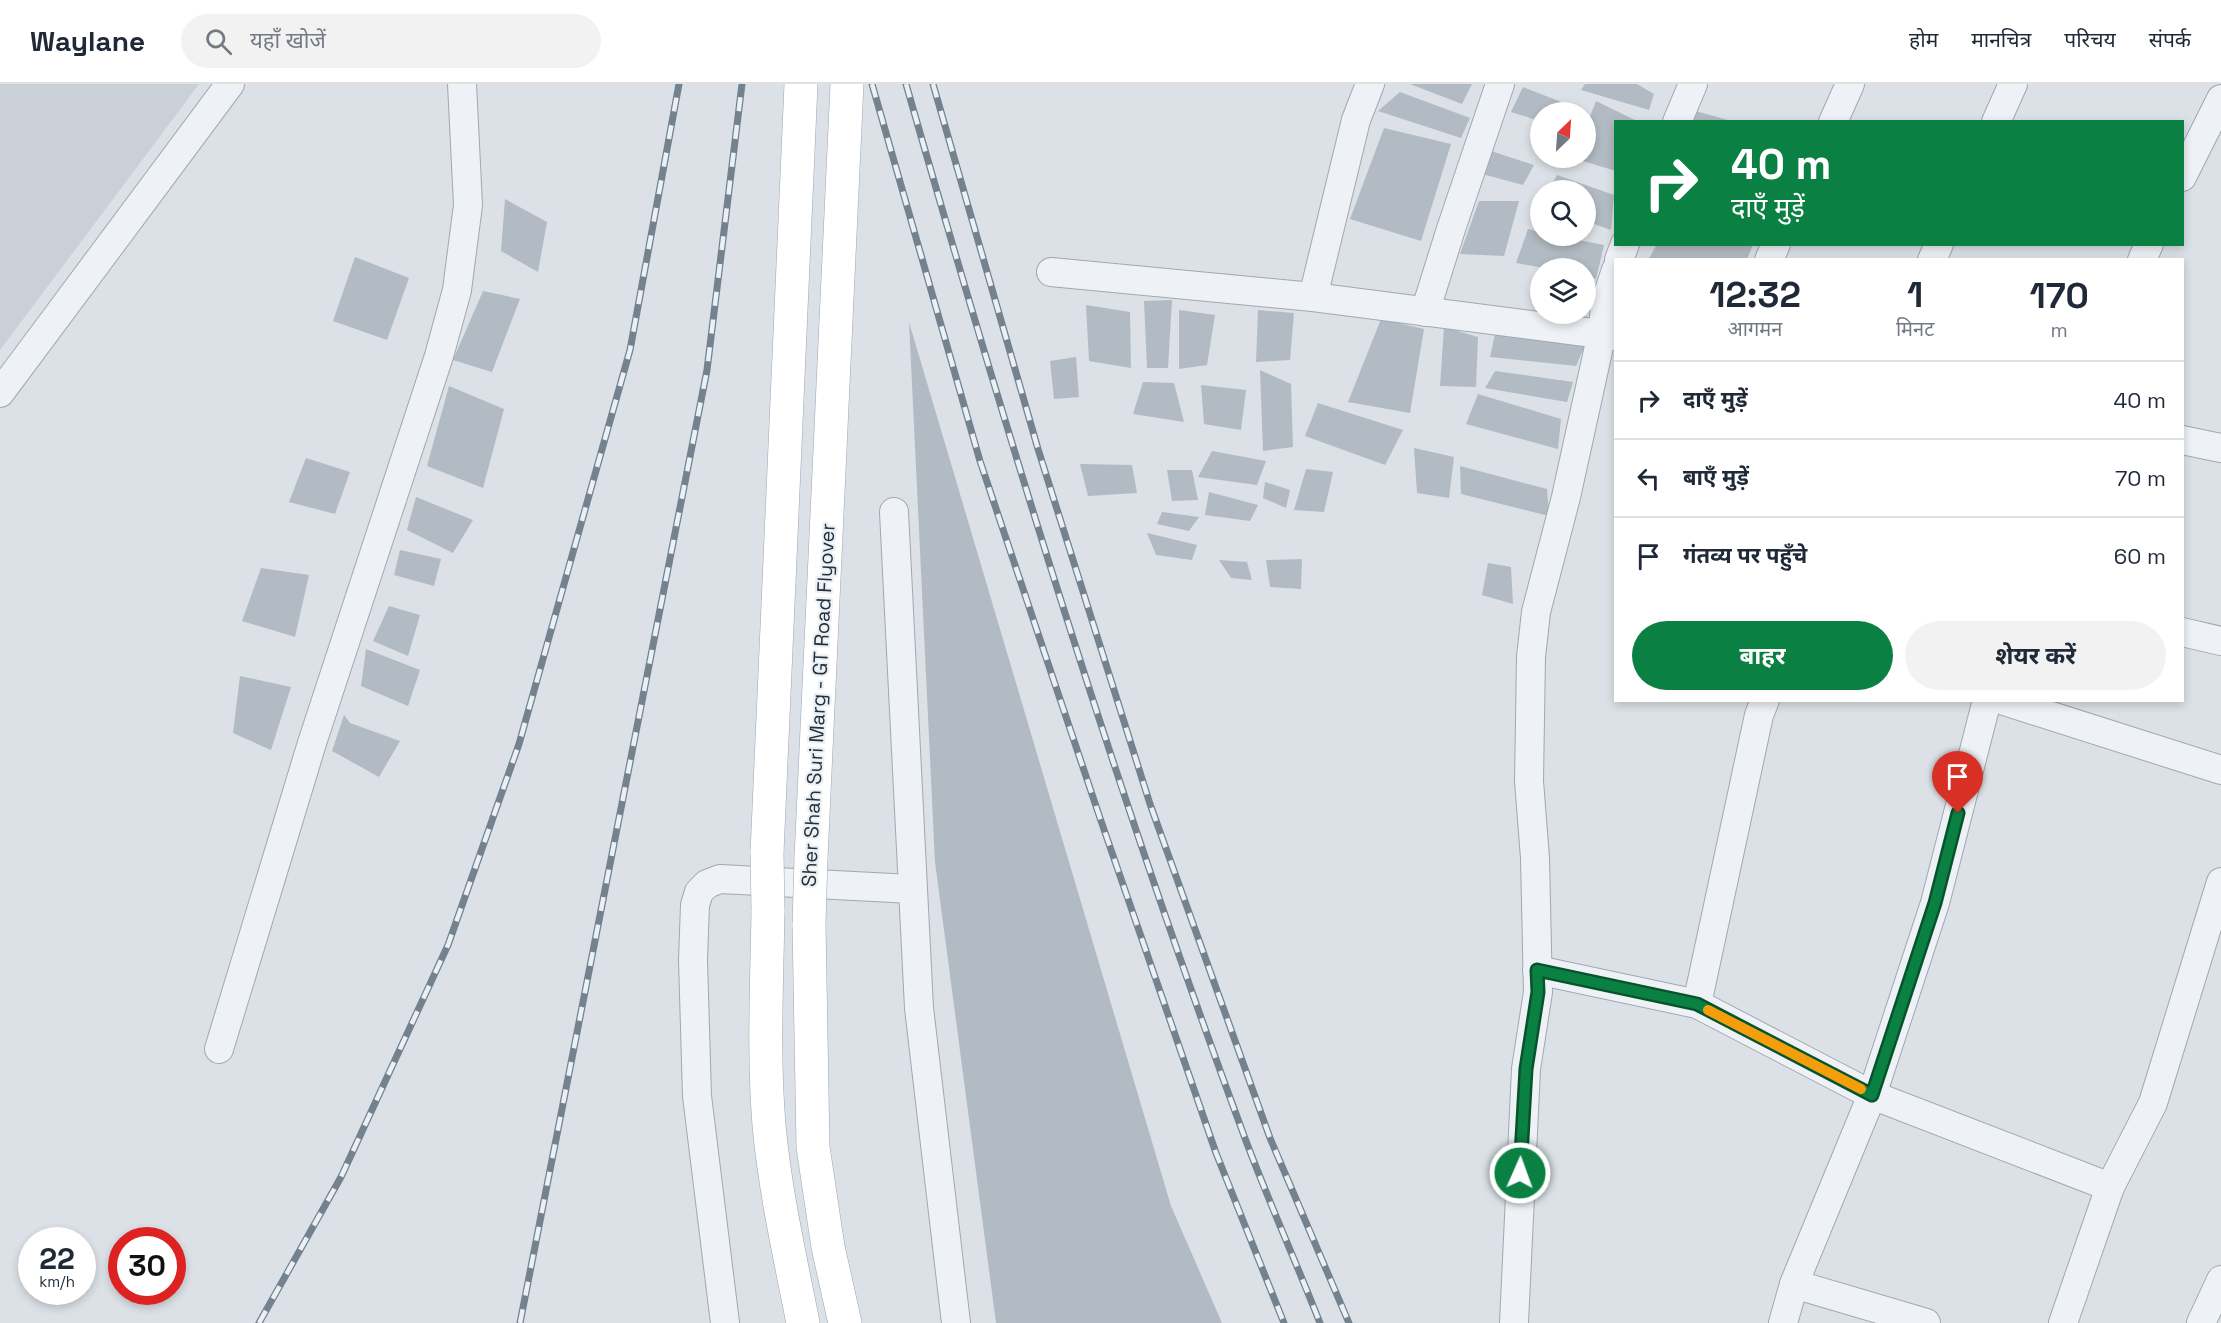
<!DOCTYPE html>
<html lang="hi">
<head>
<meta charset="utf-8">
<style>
	:root { --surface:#fff; --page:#f2f2f3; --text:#1f2937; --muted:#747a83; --line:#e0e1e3; --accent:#0b8043 }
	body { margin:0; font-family:"Space Grotesk","Noto Sans Devanagari",sans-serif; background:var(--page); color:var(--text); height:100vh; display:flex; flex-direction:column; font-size:22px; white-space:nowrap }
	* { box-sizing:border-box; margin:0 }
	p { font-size:20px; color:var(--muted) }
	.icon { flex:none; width:33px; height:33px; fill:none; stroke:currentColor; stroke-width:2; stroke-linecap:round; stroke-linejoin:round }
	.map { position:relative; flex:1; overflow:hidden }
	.panel { position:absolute; left:1614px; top:174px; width:570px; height:444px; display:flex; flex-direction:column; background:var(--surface); border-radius:0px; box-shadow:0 3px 9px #0003 }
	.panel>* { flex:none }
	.top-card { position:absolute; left:1614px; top:36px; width:570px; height:126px; border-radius:0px; box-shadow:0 3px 9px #0003; background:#0b8043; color:#fff; overflow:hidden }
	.needle { width:39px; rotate:25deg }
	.controls { position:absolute; left:1530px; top:18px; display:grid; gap:12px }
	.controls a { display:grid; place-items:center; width:66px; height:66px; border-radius:50%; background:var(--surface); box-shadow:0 3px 9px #0003; font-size:30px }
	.speed { position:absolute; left:18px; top:1143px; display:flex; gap:12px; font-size:30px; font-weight:700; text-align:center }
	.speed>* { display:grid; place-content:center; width:78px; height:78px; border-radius:50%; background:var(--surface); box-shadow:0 3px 9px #0003; line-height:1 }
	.speed small { font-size:15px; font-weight:400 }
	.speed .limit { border:9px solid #d22; background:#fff; color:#111 }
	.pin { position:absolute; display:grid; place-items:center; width:51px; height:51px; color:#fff; margin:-62px -26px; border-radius:50% 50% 50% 0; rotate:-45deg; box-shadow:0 0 6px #0007 }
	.pin .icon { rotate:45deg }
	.me { position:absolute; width:66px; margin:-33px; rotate:2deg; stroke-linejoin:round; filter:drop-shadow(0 0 4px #0008) }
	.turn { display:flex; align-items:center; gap:21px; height:126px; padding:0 18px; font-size:27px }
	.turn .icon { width:78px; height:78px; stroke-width:2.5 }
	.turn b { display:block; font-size:42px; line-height:51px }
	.eta { display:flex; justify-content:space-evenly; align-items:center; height:102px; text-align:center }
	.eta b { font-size:36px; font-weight:700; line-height:42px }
	.cta { display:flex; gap:12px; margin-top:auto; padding:12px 18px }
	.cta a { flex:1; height:69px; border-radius:36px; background:var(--accent); color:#fff; font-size:24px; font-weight:700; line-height:69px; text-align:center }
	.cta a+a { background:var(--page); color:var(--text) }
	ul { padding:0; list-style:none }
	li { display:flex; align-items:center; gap:18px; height:78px; padding:0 18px; border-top:2px solid var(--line) }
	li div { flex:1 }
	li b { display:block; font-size:22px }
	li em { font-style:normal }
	header { display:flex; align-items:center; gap:36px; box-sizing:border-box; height:84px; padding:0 30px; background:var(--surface); border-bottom:2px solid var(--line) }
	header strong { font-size:28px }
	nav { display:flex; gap:33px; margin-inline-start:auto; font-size:21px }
	.search { width:420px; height:54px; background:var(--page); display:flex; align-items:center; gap:15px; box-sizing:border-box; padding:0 21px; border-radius:33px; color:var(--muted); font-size:22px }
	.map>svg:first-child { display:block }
	.built { fill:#c9d0d8 }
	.building { fill:#b2bbc3 }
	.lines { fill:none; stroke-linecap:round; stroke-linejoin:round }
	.minor-casing { stroke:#a1a8b0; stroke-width:30 }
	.primary-casing { stroke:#9aa7b2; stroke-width:34 }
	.minor { stroke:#eef1f5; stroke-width:28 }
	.primary { stroke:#fff; stroke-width:33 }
	.rail-casing { stroke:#748290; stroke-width:7 }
	.rail { stroke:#eaf0f4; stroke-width:4.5; stroke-dasharray:14; stroke-linecap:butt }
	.primary-bridge-casing { stroke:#9aa7b2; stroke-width:34; stroke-linecap:butt }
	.primary-bridge { stroke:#fff; stroke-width:33 }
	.route-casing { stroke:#07532c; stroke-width:15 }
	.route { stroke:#0b8043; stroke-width:10 }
	.slow { stroke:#f59e0b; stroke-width:10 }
	.labels { text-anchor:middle; stroke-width:4.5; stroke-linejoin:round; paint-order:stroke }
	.street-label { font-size:20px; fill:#25303d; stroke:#eaf0f4 }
</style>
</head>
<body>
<header>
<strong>Waylane</strong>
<div class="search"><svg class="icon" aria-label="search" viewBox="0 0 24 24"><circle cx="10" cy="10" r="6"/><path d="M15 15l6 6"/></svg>यहाँ खोजें</div>
<nav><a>होम</a><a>मानचित्र</a><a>परिचय</a><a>संपर्क</a></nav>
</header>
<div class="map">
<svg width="2221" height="1239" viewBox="0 0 2221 1239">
	<rect width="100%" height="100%" fill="#dbe1e6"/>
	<!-- built -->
	<path class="built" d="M 0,0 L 199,0 L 0,266 Z"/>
	<!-- building -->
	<g class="building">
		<path d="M 1410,0 L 1472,0 L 1462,20 Z"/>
		<path d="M 1585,0 L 1637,0 L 1654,10 L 1649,26 L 1581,6 Z"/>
		<path d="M 1523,3 L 1564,19 L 1560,28 L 1540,28 L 1540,37 L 1511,28 Z"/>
		<path d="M 1400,8 L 1470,34 L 1461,54 L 1378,27 Z"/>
		<path d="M 1596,17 L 1639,38 L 1616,38 L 1616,87 L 1573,74 L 1586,74 L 1586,43 Z"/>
		<path d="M 1696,27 L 1731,37 L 1731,38 L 1693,38 Z"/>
		<path d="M 1384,44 L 1451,60 L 1421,157 L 1350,135 Z"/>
		<path d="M 1491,67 L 1534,81 L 1523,101 L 1482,90 Z"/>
		<path d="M 1557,91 L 1614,111 L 1611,146 L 1586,137 L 1586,106 L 1549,106 Z"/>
		<path d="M 505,115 L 547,138 L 538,188 L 501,167 Z"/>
		<path d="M 1479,117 L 1519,117 L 1504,172 L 1460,170 Z"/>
		<path d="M 1528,145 L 1540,148 L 1540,152 L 1558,152 L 1604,161 L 1596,195 L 1586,192 L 1586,184 L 1545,184 L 1516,179 Z"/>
		<path d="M 1657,160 L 1753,160 L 1747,176 L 1648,176 Z"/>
		<path d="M 355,173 L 409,194 L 387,256 L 333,237 Z"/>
		<path d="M 483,207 L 520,215 L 492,288 L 453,276 Z"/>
		<path d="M 1172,216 L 1168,284 L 1147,284 L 1144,217 Z"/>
		<path d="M 1086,221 L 1130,228 L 1131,284 L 1089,277 Z"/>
		<path d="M 1179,226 L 1215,231 L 1207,281 L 1179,285 Z"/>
		<path d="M 1258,226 L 1294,229 L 1290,276 L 1256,278 Z"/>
		<path d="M 1381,235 L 1424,245 L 1410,329 L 1348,318 Z"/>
		<path d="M 909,238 L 1171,1122 L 1222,1239 L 996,1239 L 935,778 Z"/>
		<path d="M 1444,243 L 1478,253 L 1476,303 L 1440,302 Z"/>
		<path d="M 1495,250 L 1588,255 L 1576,282 L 1490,273 Z"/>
		<path d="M 1076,273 L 1079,313 L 1054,315 L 1050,277 Z"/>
		<path d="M 1260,286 L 1291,300 L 1293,363 L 1263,367 Z"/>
		<path d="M 1495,287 L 1573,298 L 1567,318 L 1485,304 Z"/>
		<path d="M 1143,298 L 1174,299 L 1184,338 L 1133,330 Z"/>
		<path d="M 1201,301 L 1246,306 L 1241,346 L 1204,340 Z"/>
		<path d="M 449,302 L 504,325 L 483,404 L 427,382 Z"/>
		<path d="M 1478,310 L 1561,335 L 1558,365 L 1466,340 Z"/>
		<path d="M 1318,319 L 1403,346 L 1385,381 L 1305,352 Z"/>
		<path d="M 1414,364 L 1454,373 L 1449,414 L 1417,409 Z"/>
		<path d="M 1212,367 L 1266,377 L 1257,401 L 1198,393 Z"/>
		<path d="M 306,374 L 350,388 L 335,430 L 289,418 Z"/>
		<path d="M 1080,380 L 1132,381 L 1137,409 L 1088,412 Z"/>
		<path d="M 1460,382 L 1547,405 L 1549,432 L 1461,410 Z"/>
		<path d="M 1306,385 L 1333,388 L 1324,428 L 1294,426 Z"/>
		<path d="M 1167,386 L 1192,386 L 1198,416 L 1172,417 Z"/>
		<path d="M 1265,398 L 1290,406 L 1286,424 L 1263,414 Z"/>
		<path d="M 1209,408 L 1258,421 L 1250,437 L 1205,431 Z"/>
		<path d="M 416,413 L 473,436 L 453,469 L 407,446 Z"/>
		<path d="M 1162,428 L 1199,433 L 1189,447 L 1157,440 Z"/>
		<path d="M 1147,449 L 1197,461 L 1192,476 L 1156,471 Z"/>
		<path d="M 400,466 L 441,475 L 434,502 L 394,491 Z"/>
		<path d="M 1302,475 L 1301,505 L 1270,503 L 1266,476 Z"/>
		<path d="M 1219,476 L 1247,478 L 1252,496 L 1231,494 Z"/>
		<path d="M 1488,479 L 1511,483 L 1513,520 L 1482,511 Z"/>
		<path d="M 261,484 L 309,491 L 295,553 L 242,537 Z"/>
		<path d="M 389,522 L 420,531 L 408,572 L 373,557 Z"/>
		<path d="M 366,565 L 420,586 L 408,622 L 361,602 Z"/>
		<path d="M 240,592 L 291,603 L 271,666 L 233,649 Z"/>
		<path d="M 344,631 L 350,639 L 400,657 L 379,693 L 332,667 Z"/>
	</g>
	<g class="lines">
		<!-- minor casing -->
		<g class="minor-casing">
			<g id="minor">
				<path d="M 1677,38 L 1693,0"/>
				<path d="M 1833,38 L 1850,0"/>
				<path d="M 1996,38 L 2013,0"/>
				<path d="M 2182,93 L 2221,15"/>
				<path d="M 1619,176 L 1625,160"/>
				<path d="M 1769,176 L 1776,160"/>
				<path d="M 1932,176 L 1939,160"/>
				<path d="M 2142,176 L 2149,160"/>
				<path d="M 1051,188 L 1313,213 L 1616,252"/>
				<path d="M 1313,213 L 1356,36 L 1370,0"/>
				<path d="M 1425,228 L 1451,145 L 1500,0"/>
				<path d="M 0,309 L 230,0"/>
				<path d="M 2182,356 L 2221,364"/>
				<path d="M 894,428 L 919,924 L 956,1239"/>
				<path d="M 2182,548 L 2221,557"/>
				<path d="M 2001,616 L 2221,686"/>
				<path d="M 1537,886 L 1697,920 L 1872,1011 L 2110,1103"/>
				<path d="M 1697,920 L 1759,631 L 1765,616"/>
				<path d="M 219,965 L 312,659 L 439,272 L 457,206 L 468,121 L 462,0"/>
				<path d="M 1794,1200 L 1926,1239"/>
				<path d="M 725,1239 L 697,1012 L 693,876 L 695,821 L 699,808 L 707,800 L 720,795 L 912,805"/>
				<path d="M 1514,1239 L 1526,985 L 1538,908 L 1535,774 L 1529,697 L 1531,573 L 1536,528 L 1566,413 L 1602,249 L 1606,216 L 1616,186"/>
				<path d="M 1783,1239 L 1794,1200 L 1872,1011 L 1935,819 L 1987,616"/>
				<path d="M 2063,1239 L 2110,1103 L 2153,1019 L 2221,798"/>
				<path d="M 2201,1239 L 2221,1196"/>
			</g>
		</g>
		<!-- primary casing -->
		<g class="primary-casing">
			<g id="primary">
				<path d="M 767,769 L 801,0"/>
				<path d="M 811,774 L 847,0"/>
				<path d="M 768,826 C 767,897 763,969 769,1041 C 775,1107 790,1173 803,1239"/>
				<path d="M 809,840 L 813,1063 L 828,1163 L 845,1239"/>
			</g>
		</g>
		<!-- minor -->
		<use href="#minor" class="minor"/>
		<!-- primary -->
		<use href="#primary" class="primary"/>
		<!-- rail casing -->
		<g class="rail-casing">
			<g id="rail">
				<path d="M 872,0 L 980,377 L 1100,734 L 1216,1069 L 1284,1239"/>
				<path d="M 906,0 C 1008,356 1117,710 1246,1057 C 1269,1118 1296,1178 1320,1239"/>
				<path d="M 933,0 L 1038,365 L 1150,720 L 1270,1054 L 1349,1239"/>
				<path d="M 259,1239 L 341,1093 L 448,861 L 519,660 L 630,266 L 679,0"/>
				<path d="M 520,1239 L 707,286 L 742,0"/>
			</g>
		</g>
		<!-- rail -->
		<use href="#rail" class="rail"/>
		<!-- primary-bridge casing -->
		<g class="primary-bridge-casing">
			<g id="primary-bridge">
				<path d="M 767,769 L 768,826"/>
				<path d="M 809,840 L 811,774"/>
			</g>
		</g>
		<!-- primary-bridge -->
		<use href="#primary-bridge" class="primary-bridge"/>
	</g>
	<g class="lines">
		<!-- route casing -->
		<g class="route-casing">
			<path id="route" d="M 1520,1089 L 1526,985 L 1538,908 L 1537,886 L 1697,920 L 1872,1011 L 1935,819 L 1958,729"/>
		</g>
		<!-- route -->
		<use href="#route" class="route"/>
		<!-- slow -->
		<path class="slow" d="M 1708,926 L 1861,1005"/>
	</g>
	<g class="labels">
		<!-- street labels -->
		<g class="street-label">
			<text transform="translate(818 621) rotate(-87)" y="7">Sher Shah Suri Marg - GT Road Flyover</text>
		</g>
	</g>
</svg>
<div class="controls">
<a><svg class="needle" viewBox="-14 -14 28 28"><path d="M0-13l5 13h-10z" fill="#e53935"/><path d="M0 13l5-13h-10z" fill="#747a83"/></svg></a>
<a><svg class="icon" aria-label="search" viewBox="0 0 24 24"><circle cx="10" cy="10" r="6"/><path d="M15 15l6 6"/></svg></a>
<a><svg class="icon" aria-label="layers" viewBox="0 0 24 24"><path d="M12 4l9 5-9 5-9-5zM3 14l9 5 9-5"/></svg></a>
</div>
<div class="speed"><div>22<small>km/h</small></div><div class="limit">30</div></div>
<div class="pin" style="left:1958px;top:729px;background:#d93025"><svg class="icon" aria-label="arrive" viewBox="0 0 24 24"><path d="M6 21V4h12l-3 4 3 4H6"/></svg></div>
<svg class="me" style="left:1520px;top:1089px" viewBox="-20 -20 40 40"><circle r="17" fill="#0b8043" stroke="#fff" stroke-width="3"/><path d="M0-11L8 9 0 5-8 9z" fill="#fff"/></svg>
<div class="top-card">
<div class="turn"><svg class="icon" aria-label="right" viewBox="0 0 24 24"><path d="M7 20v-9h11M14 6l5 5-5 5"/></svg><div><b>40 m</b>दाएँ मुड़ें</div></div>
</div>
<section class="panel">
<div class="eta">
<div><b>12:32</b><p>आगमन</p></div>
<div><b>1</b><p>मिनट</p></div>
<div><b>170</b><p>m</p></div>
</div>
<ul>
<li><svg class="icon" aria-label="right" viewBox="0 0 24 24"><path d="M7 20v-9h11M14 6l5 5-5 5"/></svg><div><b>दाएँ मुड़ें</b></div><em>40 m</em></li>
<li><svg class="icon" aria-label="left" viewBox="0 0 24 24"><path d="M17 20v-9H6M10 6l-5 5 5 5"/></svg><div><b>बाएँ मुड़ें</b></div><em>70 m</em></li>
<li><svg class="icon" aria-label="arrive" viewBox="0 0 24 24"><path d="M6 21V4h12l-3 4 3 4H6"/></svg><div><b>गंतव्य पर पहुँचे</b></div><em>60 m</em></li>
</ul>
<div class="cta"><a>बाहर</a><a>शेयर करें</a></div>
</section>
</div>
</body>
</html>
